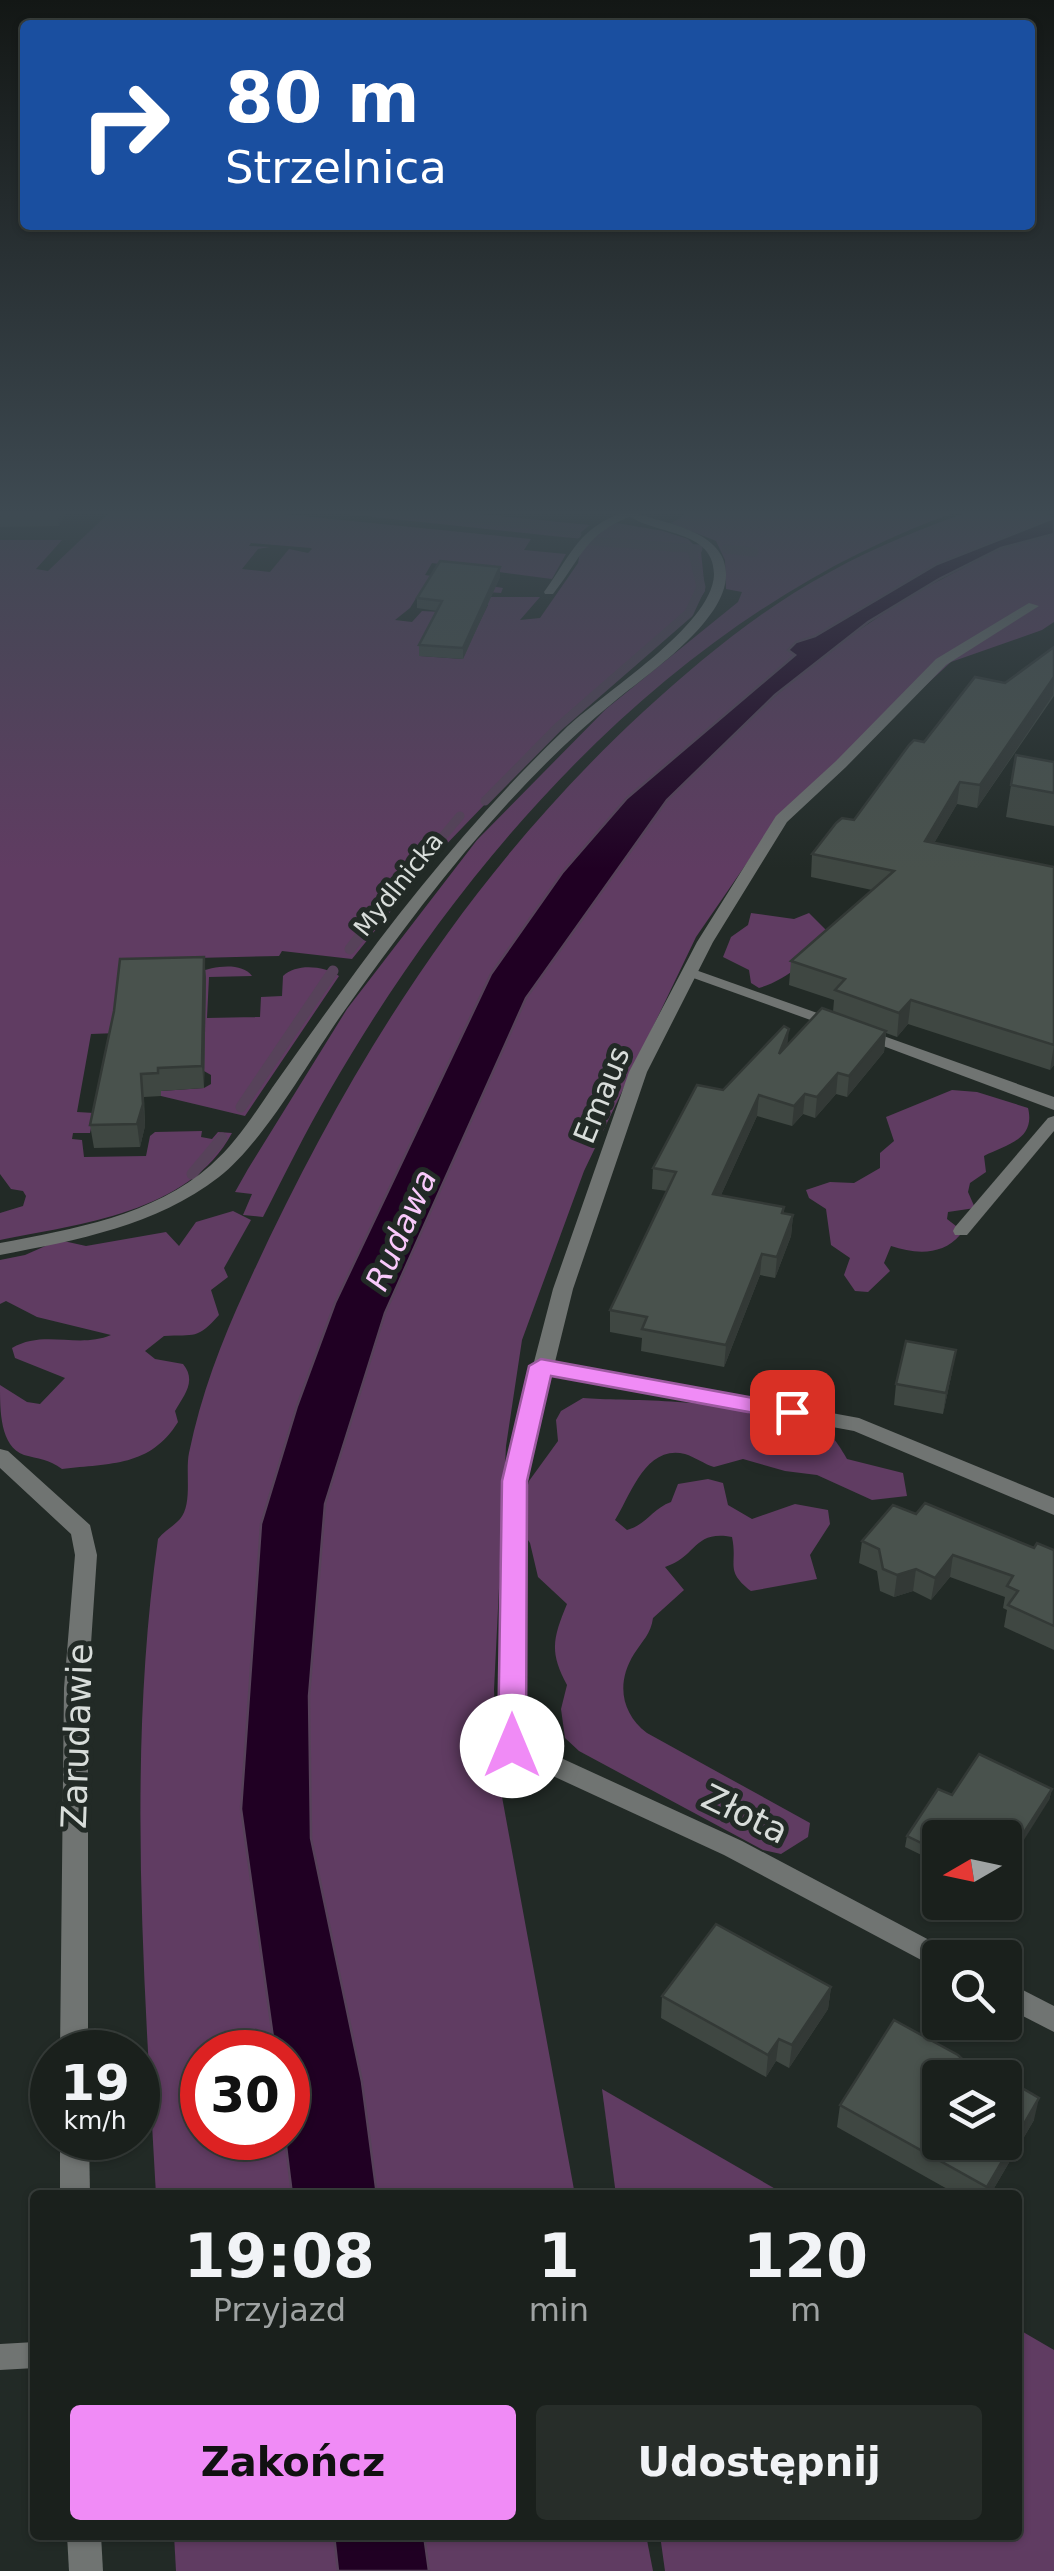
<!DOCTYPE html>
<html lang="pl">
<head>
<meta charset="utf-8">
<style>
	:root { --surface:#1a201c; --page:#272d29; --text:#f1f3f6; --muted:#9fa3a3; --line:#383e3b; --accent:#f08bf6 }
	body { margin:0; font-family:"DejaVu Sans",sans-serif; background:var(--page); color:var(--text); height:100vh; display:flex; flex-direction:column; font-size:38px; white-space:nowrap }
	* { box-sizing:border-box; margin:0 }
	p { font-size:32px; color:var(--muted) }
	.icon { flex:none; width:55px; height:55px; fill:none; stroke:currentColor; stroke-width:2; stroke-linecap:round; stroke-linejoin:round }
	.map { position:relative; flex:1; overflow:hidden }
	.side { position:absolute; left:30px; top:2190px; width:992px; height:350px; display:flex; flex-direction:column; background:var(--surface); border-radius:10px; box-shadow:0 2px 8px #0004,0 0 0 2px var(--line) }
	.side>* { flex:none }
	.guide { position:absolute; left:20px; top:20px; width:1015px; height:210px; border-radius:10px; box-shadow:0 2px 8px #0004,0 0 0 2px var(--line); background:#1a4fa0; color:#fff; overflow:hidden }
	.needle { width:65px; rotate:261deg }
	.buttons { position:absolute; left:922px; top:1820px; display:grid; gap:20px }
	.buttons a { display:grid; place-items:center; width:100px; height:100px; border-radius:10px; background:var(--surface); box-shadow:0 2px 8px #0004,0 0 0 2px var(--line); font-size:50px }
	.speed { position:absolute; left:30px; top:2030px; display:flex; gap:20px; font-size:50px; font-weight:700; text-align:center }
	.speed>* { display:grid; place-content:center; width:130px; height:130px; border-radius:50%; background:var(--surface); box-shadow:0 2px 8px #0004,0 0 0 2px var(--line); line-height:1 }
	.speed small { font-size:25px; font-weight:400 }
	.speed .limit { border:15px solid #d22; background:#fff; color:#111 }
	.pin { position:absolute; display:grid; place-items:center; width:85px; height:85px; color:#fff; margin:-42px; border-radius:20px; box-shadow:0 5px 15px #0006 }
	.me { position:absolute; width:110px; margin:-55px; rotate:0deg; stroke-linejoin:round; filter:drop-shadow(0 0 8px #0008) }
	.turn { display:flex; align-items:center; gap:35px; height:210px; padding:0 40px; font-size:45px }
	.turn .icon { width:130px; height:130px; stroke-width:2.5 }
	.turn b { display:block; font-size:70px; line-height:85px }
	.eta { display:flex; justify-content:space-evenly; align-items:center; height:170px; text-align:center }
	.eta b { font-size:60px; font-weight:600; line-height:70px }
	.primary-button { display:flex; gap:20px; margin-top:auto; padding:20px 40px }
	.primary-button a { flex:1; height:115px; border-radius:10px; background:var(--accent); color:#111; font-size:40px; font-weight:600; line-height:115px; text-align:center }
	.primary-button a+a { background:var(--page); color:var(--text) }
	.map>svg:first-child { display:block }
	.green { fill:#603c62; fill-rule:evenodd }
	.water { fill:#200023; stroke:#57425a; stroke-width:2.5 }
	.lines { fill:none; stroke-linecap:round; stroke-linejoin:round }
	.stream-far1 { stroke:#57425a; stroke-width:9 }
	.stream { stroke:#57425a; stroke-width:11 }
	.lane { fill:#707472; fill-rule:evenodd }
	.street { fill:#707472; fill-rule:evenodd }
	.wall { fill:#3f4742 }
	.shaded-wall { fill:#333936 }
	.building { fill:#49524d; stroke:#333936; stroke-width:2.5 }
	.route { fill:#f08bf6; stroke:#9c5aa0; stroke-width:2.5 }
	.labels { text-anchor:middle; stroke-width:10; stroke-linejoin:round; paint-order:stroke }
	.far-street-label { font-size:25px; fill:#d8ddda; stroke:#222a26 }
	.street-label { font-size:30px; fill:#d8ddda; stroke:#222a26 }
	.water-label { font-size:32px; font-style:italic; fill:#f9c9fb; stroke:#222a26 }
	.near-street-label { font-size:35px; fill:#d8ddda; stroke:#222a26 }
</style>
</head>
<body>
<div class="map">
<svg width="1054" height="2571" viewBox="0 0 1054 2571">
	<rect width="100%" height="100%" fill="#222a26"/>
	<!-- green -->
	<g class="green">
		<path d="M 113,509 L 277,509 L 273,513 L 531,539 L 524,550 L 566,554 L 552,579 L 432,563 L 425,575 L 503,588 L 501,593 L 423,587 L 424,594 L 418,595 L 410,608 L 395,620 L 412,622 L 422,611 L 441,612 L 420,656 L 462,659 L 488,605 L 477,603 L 489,597 L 540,597 L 520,620 L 540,618 L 578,563 L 581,547 L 602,527 L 617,523 L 663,531 L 688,539 L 701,552 L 705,591 L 688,618 L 567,722 L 488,801 L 437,854 L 352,959 L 282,951 L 279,956 L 196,958 L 198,973 C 213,966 242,962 252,976 L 209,977 L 207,1018 L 260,1017 L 261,997 L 282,996 L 283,976 C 297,963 324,966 339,976 L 245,1116 L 161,1096 L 161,1091 L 204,1088 L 211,1084 L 211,1075 L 204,1071 L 204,1061 L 118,1033 L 91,1034 L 77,1112 L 94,1113 L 90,1133 L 73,1133 L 72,1139 L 82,1140 L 84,1157 L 146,1156 L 150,1136 L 155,1132 L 202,1131 L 201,1137 L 212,1139 L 218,1132 L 232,1133 C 189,1213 79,1224 0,1240 L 0,1213 L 23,1206 L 26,1196 L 23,1191 L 11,1189 L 0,1174 L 0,540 L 62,540 L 36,569 L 48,571 ZM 251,543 L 311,548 L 312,549 L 308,553 L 289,549 L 270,572 L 242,569 L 258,549 L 270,547 L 249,546 Z"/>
		<path d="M 329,509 L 426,509 L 590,525 L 574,538 L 562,537 L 327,512 Z"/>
		<path d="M 687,509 L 965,509 C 688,603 473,842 330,1090 C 306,1131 285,1174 263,1217 L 243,1215 L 252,1194 L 235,1192 L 248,1169 L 347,1009 L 477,840 L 606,709 L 738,602 L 742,592 L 726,589 L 725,560 L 716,541 L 671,523 L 682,517 Z"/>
		<path d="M 976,509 L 1037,509 L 1054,518 L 937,564 L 815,636 L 796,642 L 789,650 L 795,655 L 685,750 L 748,719 L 831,649 L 908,597 L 1001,548 L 1054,534 L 1054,622 L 1042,630 L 951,662 L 877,730 L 751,857 L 696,937 L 584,1171 L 522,1340 L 506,1446 L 494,1690 L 498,1775 L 575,2195 L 377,2195 L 362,2082 L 333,1953 L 328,1950 L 311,1838 L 311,1802 L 249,1702 L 241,1809 L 275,2052 L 202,2052 L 202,2138 L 285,2138 L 292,2195 L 156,2195 C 144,1977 127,1756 158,1539 C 164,1531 174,1526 180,1519 C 193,1504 185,1472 189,1453 C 201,1395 221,1342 246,1288 C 346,1069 465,877 643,712 C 700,660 761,609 830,572 C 876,546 926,527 976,509 ZM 377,1325 L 380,1329 L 331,1485 L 265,1510 L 322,1339 ZM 319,1558 L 313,1620 L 257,1590 Z"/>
		<path d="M 751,913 L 794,919 L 809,913 L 836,940 C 809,956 788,980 759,988 L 751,983 L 749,970 L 723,957 L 731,937 L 748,925 Z"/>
		<path d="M 952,1090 L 977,1092 L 1028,1108 C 1036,1140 1005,1145 984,1156 L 986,1172 L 970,1183 L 968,1192 L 975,1208 L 948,1212 L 947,1219 L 956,1226 L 960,1235 C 942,1256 915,1254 891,1246 L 884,1263 L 890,1271 L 868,1292 L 855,1291 L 844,1275 L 850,1258 L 831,1245 L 826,1209 L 809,1198 L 806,1190 L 830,1182 L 854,1183 L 880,1168 L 880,1153 L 894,1141 L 886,1117 Z"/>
		<path d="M 233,1211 L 251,1220 L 224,1268 L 228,1277 L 211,1290 L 219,1315 C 197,1340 195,1334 164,1336 L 145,1351 L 155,1359 L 183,1364 C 197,1381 184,1395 175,1411 L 178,1422 C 150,1467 111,1463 62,1469 C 49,1459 38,1459 24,1455 C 0,1446 0,1411 0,1385 L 27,1402 L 40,1404 L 65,1378 L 15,1358 L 12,1348 C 44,1329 78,1349 111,1335 L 37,1317 L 6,1301 L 0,1304 L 0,1260 L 25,1255 L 59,1240 L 86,1246 L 166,1232 L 179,1246 L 196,1222 Z"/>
		<path d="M 583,1398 C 630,1402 758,1395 783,1435 C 822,1439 820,1412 847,1459 L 903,1473 L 907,1496 L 872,1500 L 817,1475 L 785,1471 L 743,1459 L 714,1467 C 704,1464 695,1457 685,1454 C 645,1444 630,1497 615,1520 L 627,1530 C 646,1525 652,1509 671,1502 L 678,1484 L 708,1479 L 723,1483 L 728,1505 L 752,1519 L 795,1504 L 828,1510 L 830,1524 L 810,1555 L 817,1579 L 751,1591 C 724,1570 738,1565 732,1537 C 693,1530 697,1557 665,1567 L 684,1590 L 653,1618 C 651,1634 642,1641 634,1654 C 616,1683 621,1713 647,1733 L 810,1823 L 808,1837 L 781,1854 L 763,1850 L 579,1751 L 565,1738 L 561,1709 L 567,1685 C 549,1652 553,1638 567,1604 L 538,1577 L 530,1543 L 518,1525 L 529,1481 L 558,1441 L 556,1420 L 561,1411 Z"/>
		<path d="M 602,2089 L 786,2195 L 616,2195 Z"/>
		<path d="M 1018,2329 L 1054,2350 L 1054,2571 L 665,2571 L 660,2535 L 1018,2535 Z"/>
		<path d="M 174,2535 L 334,2535 L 338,2571 L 176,2571 Z"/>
		<path d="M 424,2535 L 646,2535 L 653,2571 L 429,2571 Z"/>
	</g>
	<!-- water -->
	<g class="water">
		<path d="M 1054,518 L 1054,534 L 1001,548 L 939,579 L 868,622 L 775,695 L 667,800 L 526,998 L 385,1313 L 325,1504 L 309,1696 L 311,1838 L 362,2082 L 377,2195 L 292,2195 L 285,2138 L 288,2052 L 275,2052 L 241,1809 L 261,1524 L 297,1406 L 335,1303 L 491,974 L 562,873 L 627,798 L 795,655 L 788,650 L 796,642 L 815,636 L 937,564 Z"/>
		<path d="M 334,2535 L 424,2535 L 429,2571 L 338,2571 Z"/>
	</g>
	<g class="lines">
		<!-- stream-far1 -->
		<g class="stream-far1">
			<path d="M 377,509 L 544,526 L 577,534"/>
			<path d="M 592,541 L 698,549"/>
			<path d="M 726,549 L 754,552"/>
			<path d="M 485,801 L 558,727 L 689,613 L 701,587 L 692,549"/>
			<path d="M 439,841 L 460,816"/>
		</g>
		<!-- stream -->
		<g class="stream">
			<path d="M 378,913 L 441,838"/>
			<path d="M 350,949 L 374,918"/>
			<path d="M 241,1107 L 333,971"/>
			<path d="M 192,1174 L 222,1138"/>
		</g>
		<!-- lane -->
		<g class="lane">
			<path d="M 630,510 L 635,513 L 634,515 C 584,534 583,556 553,594 L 545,594 L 544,592 C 573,552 579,526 630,510 Z"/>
			<path d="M 690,968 L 840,1021 L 843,1024 L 840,1027 L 830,1027 L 685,975 L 685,969 Z"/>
			<path d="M 864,1029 L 1054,1097 L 1054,1110 L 859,1037 L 856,1034 L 859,1031 Z"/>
			<path d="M 1054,1116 L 1054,1131 L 967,1235 L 955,1235 L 953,1231 L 955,1227 L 1048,1118 Z"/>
			<path d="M 35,2342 L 35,2368 L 0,2370 L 0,2344 Z"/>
		</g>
		<!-- street -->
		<g class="street">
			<path d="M 622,509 L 634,509 L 638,514 C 669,524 725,532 726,573 C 728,620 648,674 615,701 C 508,788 421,903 342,1014 C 308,1062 263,1143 219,1177 C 156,1226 77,1240 0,1255 L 0,1243 C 73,1229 153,1216 211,1165 C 236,1143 253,1116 272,1088 C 294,1057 316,1026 338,996 C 406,901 480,811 564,730 C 601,694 712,626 714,575 C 715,525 644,537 622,509 Z"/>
			<path d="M 1029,603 L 1039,606 L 946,665 L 846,767 L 787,822 L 713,942 L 647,1072 L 573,1289 L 555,1362 L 859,1418 L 1054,1498 L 1054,1515 L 854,1431 L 552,1375 L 525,1481 L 524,1741 L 742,1841 L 950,1951 L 953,1958 L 940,1958 L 940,1970 L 724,1855 L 503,1753 L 500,1746 L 503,1481 L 553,1289 L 629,1072 L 697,942 L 776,816 L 836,761 L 936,659 Z"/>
			<path d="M 0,1449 L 8,1451 L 90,1525 L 97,1555 L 88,1688 L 88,2052 L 60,2052 L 64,1688 L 75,1555 L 71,1534 L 0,1468 Z"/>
			<path d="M 1005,1981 L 1054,2006 L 1054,2032 L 1005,2007 Z"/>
			<path d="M 60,2138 L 89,2138 L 90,2195 L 60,2195 Z"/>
			<path d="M 67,2535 L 101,2535 L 103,2571 L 69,2571 Z"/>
		</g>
	</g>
	<!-- wall -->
	<g class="wall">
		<path d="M 0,509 L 72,509 L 71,513 L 65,513 L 59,526 L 0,527 Z"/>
		<path d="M 500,567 L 500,577 L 463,659 L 419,656 L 419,645 L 437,611 L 417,608 L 417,598 Z"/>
		<path d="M 1054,647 L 1054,696 L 977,808 L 957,804 L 934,843 L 1054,867 L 1054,1065 L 1050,1070 L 908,1024 L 897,1037 L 886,1033 L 884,1052 L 847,1097 L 836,1094 L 815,1118 L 803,1114 L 792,1126 L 757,1116 L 721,1195 L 784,1207 L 784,1213 L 793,1215 L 791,1236 L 775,1278 L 760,1275 L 724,1367 L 641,1351 L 642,1338 L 610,1332 L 610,1310 L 667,1191 L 652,1189 L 653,1168 L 723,1090 L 833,1012 L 834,1000 L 789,985 L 791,961 L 872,890 L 811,877 L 812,854 L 854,820 L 924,742 Z"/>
		<path d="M 1054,762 L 1054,826 L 1006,817 L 1011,785 Z"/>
		<path d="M 204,957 L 206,978 L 204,1088 L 161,1091 L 161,1096 L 144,1097 L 145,1126 L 140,1147 L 94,1148 L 90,1125 Z"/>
		<path d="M 952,1372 L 943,1414 L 894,1405 L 896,1384 Z"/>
		<path d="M 916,1514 L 1034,1548 L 1054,1550 L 1054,1650 L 1004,1627 L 1007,1610 L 1003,1608 L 1005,1597 L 950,1577 L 931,1600 L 913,1591 L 894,1597 L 880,1591 L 877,1571 L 859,1563 L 862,1541 Z"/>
		<path d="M 1052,1789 L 1049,1800 L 940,1838 L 940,1864 L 905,1847 L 907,1836 Z"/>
		<path d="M 831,1987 L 828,2009 L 789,2068 L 776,2061 L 766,2077 L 661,2018 L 662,1996 Z"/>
		<path d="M 978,2074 L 1034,2120 L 990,2195 L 958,2195 L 837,2127 L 840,2105 Z"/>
	</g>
	<!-- shaded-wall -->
	<g class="shaded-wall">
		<path d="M 57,509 L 64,509 L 65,513 L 59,526 Z"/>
		<path d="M 500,567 L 500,577 L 463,659 L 463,648 Z"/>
		<path d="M 1054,677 L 1053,695 L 977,808 L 980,785 Z"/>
		<path d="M 960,782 L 957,804 L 922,864 L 925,841 Z"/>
		<path d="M 204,957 L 206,978 L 204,1088 L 202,1066 Z"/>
		<path d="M 911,1000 L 908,1024 L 897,1037 L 899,1013 Z"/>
		<path d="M 789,1029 L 787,1050 L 779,1054 Z"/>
		<path d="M 886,1031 L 884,1052 L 847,1097 L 849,1076 Z"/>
		<path d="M 1054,1045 L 1054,1065 L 1050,1070 Z"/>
		<path d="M 838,1073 L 836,1094 L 815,1118 L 817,1097 Z"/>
		<path d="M 141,1074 L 145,1126 L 140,1147 L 137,1124 Z"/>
		<path d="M 805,1094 L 803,1114 L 792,1126 L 794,1106 Z"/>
		<path d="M 759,1095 L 757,1116 L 712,1215 L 713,1194 Z"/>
		<path d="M 793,1215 L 791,1236 L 775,1278 L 777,1257 Z"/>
		<path d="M 762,1254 L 760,1275 L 724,1367 L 726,1345 Z"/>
		<path d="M 956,1350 L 952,1372 L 943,1414 L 946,1393 Z"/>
		<path d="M 953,1555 L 950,1577 L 931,1600 L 935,1578 Z"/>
		<path d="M 916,1569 L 913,1591 L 894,1597 L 897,1575 Z"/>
		<path d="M 1052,1789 L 1049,1800 L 1005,1870 L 1005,1862 Z"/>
		<path d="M 831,1987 L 828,2009 L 789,2068 L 792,2045 Z"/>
		<path d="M 779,2039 L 776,2061 L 766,2077 L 768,2055 Z"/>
		<path d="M 1039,2098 L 1034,2120 L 990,2195 L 985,2195 L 987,2187 Z"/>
	</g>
	<!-- building -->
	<g class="building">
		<path d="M 440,561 L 500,567 L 463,648 L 419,645 L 442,601 L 417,598 Z"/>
		<path d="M 1054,647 L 1054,677 L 980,785 L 960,782 L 925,841 L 1054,867 L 1054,1045 L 911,1000 L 899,1013 L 835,990 L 845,979 L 791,961 L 894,871 L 812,854 L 836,823 L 842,818 L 854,820 L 909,745 L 914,740 L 924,742 L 975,677 L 1005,683 Z"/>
		<path d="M 1016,755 L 1054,762 L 1054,793 L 1011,785 Z"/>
		<path d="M 204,957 L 202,1066 L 158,1068 L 158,1073 L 141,1074 L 143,1104 L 137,1124 L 90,1125 L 114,1011 L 120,959 Z"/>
		<path d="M 822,1008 L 886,1031 L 849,1076 L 838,1073 L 817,1097 L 805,1094 L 794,1106 L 759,1095 L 713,1194 L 784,1207 L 782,1213 L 793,1215 L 777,1257 L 762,1254 L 726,1345 L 642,1329 L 647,1317 L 610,1310 L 676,1172 L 653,1168 L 697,1085 L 723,1090 L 784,1026 L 789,1029 L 779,1054 Z"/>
		<path d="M 906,1341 L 956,1350 L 946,1393 L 896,1384 Z"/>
		<path d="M 925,1503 L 1034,1548 L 1037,1543 L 1054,1550 L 1054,1626 L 1008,1605 L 1018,1591 L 1007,1586 L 1013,1576 L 953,1555 L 935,1578 L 916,1569 L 897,1575 L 883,1569 L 879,1549 L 862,1541 L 893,1505 L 916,1514 Z"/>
		<path d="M 979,1754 L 1052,1789 L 1005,1862 L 1005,1838 L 940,1838 L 940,1852 L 907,1836 L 938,1789 L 952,1795 Z"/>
		<path d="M 716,1924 L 831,1987 L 792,2045 L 779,2039 L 768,2055 L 662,1996 Z"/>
		<path d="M 894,2020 L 958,2055 L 978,2074 L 983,2065 L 1004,2078 L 940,2078 L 940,2142 L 1005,2142 L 1005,2078 L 1039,2098 L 987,2187 L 840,2105 Z"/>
	</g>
	<!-- sky -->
	<linearGradient id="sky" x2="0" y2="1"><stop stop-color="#131715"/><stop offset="0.59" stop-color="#3e4a52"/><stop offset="1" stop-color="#3e4a52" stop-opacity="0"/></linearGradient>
	<rect width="1054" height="869" fill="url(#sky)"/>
	<!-- route -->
	<path class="route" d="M 541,1359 L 792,1405 L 804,1412 L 792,1420 L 551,1376 L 527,1481 L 526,1746 L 522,1754 L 512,1757 L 502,1754 L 498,1746 L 502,1481 L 529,1366 Z"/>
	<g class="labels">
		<!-- far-street labels -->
		<g class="far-street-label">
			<text transform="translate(398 884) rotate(-51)" y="9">Mydlnicka</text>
		</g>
		<!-- street labels -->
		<g class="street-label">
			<text transform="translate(602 1095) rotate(-68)" y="10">Emaus</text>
		</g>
		<!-- water labels -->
		<g class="water-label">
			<text transform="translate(401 1230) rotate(-66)" y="11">Rudawa</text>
		</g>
		<!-- near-street labels -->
		<g class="near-street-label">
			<text transform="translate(77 1736) rotate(-88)" y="12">Zarudawie</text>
			<text transform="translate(745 1814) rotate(26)" y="12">Złota</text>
		</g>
	</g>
</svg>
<div class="buttons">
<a><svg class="needle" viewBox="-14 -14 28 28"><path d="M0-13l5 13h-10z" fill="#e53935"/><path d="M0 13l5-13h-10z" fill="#9fa3a3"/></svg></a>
<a><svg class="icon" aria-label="search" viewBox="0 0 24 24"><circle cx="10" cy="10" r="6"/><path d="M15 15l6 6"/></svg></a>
<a><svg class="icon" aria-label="layers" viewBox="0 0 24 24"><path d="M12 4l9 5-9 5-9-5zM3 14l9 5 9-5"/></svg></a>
</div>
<div class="speed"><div>19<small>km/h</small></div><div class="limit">30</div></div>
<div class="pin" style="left:792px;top:1412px;background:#d93025"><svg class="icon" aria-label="arrive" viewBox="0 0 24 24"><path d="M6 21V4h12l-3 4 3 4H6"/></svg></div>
<svg class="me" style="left:512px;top:1746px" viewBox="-20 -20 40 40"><circle r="19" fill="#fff"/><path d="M0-13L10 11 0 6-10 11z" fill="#f08bf6"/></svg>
<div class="guide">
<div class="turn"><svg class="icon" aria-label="right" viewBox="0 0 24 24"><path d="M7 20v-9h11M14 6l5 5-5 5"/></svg><div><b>80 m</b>Strzelnica</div></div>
</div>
<section class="side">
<div class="eta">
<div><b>19:08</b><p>Przyjazd</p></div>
<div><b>1</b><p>min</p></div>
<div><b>120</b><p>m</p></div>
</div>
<div class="primary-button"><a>Zakończ</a><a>Udostępnij</a></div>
</section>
</div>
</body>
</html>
